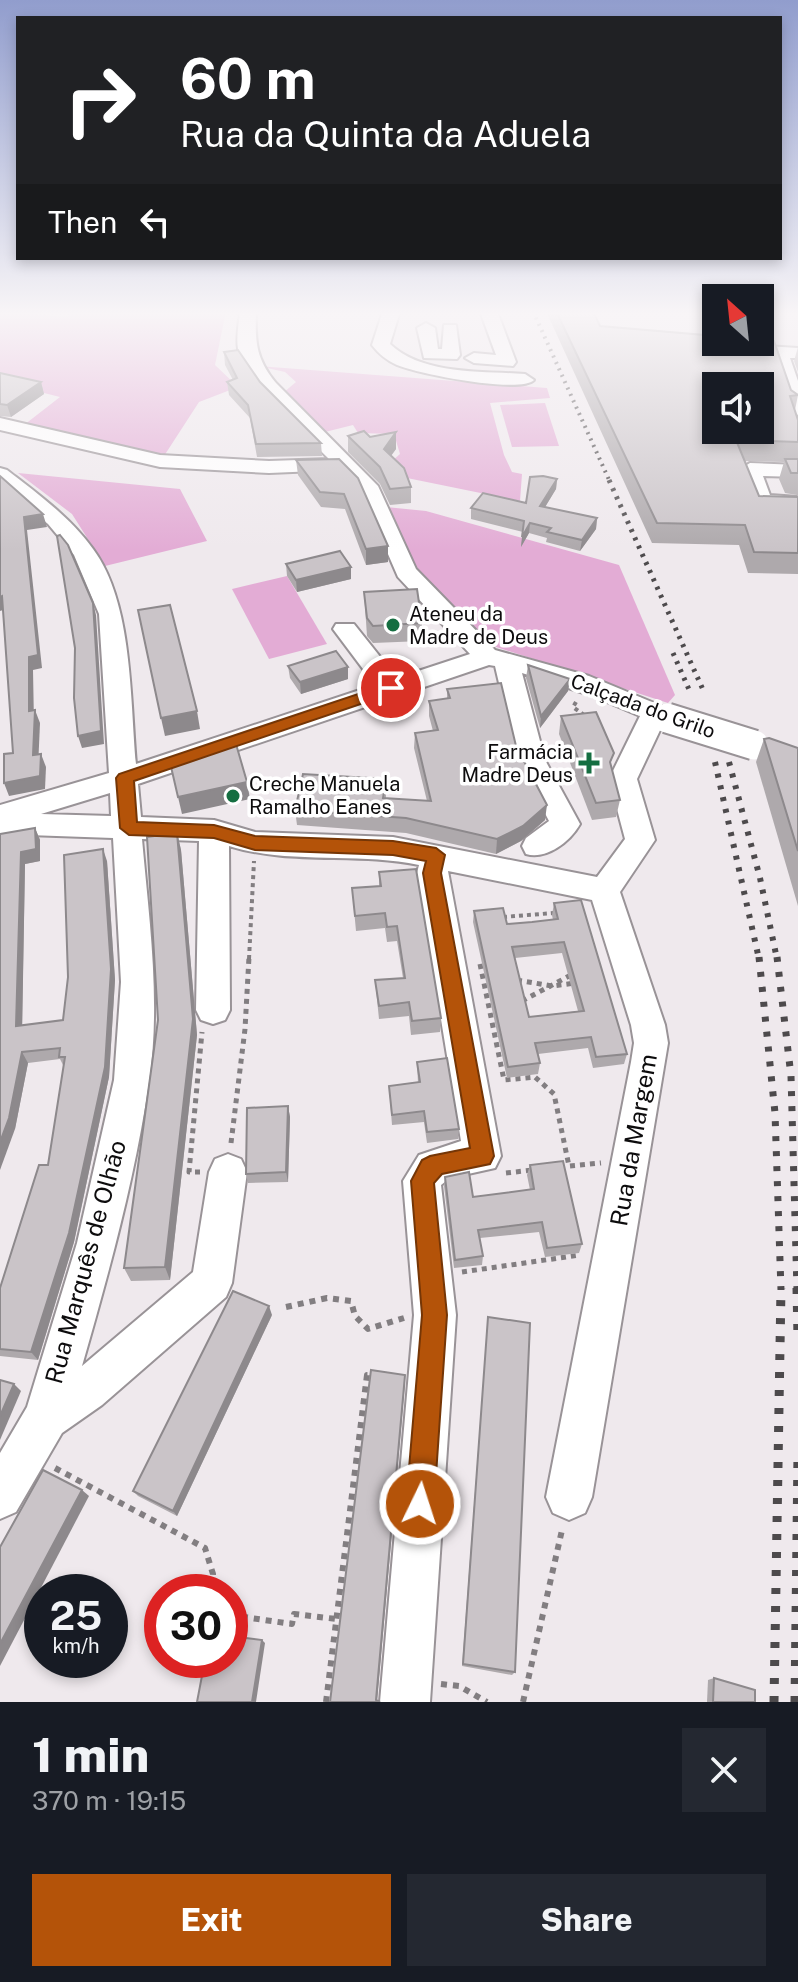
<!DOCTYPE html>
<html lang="en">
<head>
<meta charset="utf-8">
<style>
	:root { --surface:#171b24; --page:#242831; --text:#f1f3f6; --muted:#9ea1a6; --accent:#b45309 }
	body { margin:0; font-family:"Public Sans",sans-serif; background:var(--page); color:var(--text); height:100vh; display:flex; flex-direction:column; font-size:30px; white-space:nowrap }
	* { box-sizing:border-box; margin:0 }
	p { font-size:26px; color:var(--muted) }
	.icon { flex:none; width:44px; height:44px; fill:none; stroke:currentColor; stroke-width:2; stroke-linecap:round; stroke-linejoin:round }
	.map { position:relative; height:1702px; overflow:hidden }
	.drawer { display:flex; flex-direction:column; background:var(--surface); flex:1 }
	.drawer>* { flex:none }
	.banner { position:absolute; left:16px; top:16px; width:766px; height:244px; border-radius:0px; box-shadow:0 4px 12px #0003; background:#202124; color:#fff; overflow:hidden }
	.needle { width:52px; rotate:333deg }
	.controls { position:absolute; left:702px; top:284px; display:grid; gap:16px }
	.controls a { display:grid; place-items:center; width:72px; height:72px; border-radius:0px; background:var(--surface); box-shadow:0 4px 12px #0003; font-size:40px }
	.speed { position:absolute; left:24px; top:1574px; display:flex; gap:16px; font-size:40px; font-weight:700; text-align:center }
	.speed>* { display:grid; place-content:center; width:104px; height:104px; border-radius:50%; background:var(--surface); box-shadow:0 4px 12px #0003; line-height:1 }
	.speed small { font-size:20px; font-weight:400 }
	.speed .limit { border:12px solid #d22; background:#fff; color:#111 }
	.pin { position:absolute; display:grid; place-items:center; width:68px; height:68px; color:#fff; margin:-34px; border:4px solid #fff; border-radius:50%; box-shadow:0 2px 8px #0007 }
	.me { position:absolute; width:88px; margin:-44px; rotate:4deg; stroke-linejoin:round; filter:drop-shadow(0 0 6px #0008) }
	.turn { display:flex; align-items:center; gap:28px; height:168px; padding:0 32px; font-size:36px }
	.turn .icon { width:104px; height:104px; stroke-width:2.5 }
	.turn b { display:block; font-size:56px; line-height:68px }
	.then { display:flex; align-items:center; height:76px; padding:0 32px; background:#0003; gap:16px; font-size:30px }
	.round { display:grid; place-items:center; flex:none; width:84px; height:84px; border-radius:0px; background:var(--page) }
	.head { display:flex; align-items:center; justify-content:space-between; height:136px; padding:0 32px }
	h1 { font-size:48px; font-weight:800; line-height:60px }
	.cta { display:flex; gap:16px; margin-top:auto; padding:16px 32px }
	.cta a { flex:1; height:92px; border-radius:0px; background:var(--accent); color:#fff; font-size:32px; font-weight:800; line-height:92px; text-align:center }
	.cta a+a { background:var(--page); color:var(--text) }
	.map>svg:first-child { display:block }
	.green { fill:#e3acd5 }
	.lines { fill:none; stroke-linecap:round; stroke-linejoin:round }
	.minor-casing { stroke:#999397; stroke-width:4 }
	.path-far2 { stroke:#827e81; stroke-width:4; stroke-dasharray:4 4; stroke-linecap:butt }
	.path-far1 { stroke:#827e81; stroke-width:5; stroke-dasharray:5 5; stroke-linecap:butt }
	.path { stroke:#827e81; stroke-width:6; stroke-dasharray:6 6; stroke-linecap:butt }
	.minor { fill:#fff; fill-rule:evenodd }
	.rail-far4 { stroke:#4d4a4c; stroke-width:4; stroke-dasharray:2 5; stroke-linecap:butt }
	.rail-far3 { stroke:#4d4a4c; stroke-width:5; stroke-dasharray:3 6; stroke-linecap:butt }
	.rail-far2 { stroke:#4d4a4c; stroke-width:6; stroke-dasharray:4 8; stroke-linecap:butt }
	.rail-far1 { stroke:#4d4a4c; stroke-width:7; stroke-dasharray:5 10; stroke-linecap:butt }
	.rail { stroke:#4d4a4c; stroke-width:9; stroke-dasharray:6 12; stroke-linecap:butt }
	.minor-bridge-casing { stroke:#999397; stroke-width:33; stroke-linecap:butt }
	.minor-bridge { stroke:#fff; stroke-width:29 }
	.wall { fill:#aea9ac; fill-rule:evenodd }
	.shaded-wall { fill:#8d898c }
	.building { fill:#cac4c8; stroke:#8d898c; stroke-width:2; fill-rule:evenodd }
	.route { fill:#b45309; stroke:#753606; stroke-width:2 }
	.poi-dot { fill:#156e41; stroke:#fff; stroke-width:3 }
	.labels { text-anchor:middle; stroke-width:7; stroke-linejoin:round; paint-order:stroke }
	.poi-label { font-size:20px; fill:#0d0c0d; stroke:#fff; text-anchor:start }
	.street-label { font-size:20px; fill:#0d0c0d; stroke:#fff }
	.near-street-label { font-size:24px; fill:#0d0c0d; stroke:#fff }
</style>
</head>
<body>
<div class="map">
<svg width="798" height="1702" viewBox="0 0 798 1702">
	<rect width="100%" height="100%" fill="#efe9ed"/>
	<!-- green -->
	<g class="green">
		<path d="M 0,311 L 68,317 L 73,311 L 226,311 L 215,365 L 238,387 L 199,402 L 164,456 L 24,425 L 60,397 L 0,382 Z"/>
		<path d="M 258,366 L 547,388 L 550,398 L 490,403 L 504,455 L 512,472 L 522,474 L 520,501 L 407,478 L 392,461 L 400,454 L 394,434 L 358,433 L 353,425 L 321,433 L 283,393 L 296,382 L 285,372 Z"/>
		<path d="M 545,403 L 559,446 L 512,447 L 500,405 Z"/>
		<path d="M 18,473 L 180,489 L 207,541 L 105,566 L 72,514 Z"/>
		<path d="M 386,507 L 426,511 L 619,565 L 675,695 L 668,703 L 487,644 L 408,564 Z"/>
		<path d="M 287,576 L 327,644 L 269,659 L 232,589 Z"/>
	</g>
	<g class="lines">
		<!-- minor casing -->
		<g class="minor-casing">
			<g id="minor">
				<path d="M 240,311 L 256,311 C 255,342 256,359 276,383 L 378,486 L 416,569 L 495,650 L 589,676 L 676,712 L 680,718 L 676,724 L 662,726 L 637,779 L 655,840 L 620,892 L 665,1025 L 668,1043 L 592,1497 L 585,1513 L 569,1520 L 553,1513 L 546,1497 L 631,1062 L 634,1043 L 631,1025 L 592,900 L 448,871 L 501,1156 L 495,1168 L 450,1178 L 441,1185 L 456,1315 L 430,1702 L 380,1702 L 414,1315 L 403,1181 L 419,1155 L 461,1141 L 417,873 L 419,865 C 356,852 290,865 229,846 L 230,1010 L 225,1020 L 213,1024 L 201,1020 L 196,1010 L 199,841 L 142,839 C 149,919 161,1002 149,1082 C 135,1178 109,1272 82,1366 L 193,1272 L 209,1172 L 215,1159 L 228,1154 L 241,1159 L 247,1172 L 232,1283 L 226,1297 L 102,1405 L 62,1433 L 16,1512 L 0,1519 L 0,1453 L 27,1407 L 77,1243 L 114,1080 L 121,982 L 113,838 L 0,834 L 0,805 L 109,773 L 99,614 L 74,555 L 48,524 L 0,484 L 0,468 L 7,470 C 38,494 70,517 93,549 C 133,603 130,699 136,764 L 375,685 L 333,629 L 336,624 L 354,624 L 397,678 L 470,654 L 398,577 L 361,492 L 340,470 L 269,473 L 160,467 L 0,430 L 0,418 L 160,455 L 269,461 L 329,459 C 301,430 247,388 238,349 C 236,337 239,323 240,311 ZM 489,665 L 495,666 L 517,760 L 549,821 L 526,838 L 522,846 L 526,854 C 546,860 570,842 580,824 L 545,760 L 522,673 L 593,696 L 640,716 L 609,779 L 625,839 L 597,877 L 393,837 L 255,832 L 214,820 L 141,817 L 138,784 ZM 110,793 L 111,816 L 41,814 Z"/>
				<path d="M 383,311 L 400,311 L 390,344 C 422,375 483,371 525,374 L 534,380 C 520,394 418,374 397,365 C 386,360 379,354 372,345 Z"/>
				<path d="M 480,311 L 497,311 L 516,362 L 513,366 L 474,363 L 465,358 L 474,353 L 496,355 Z"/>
				<path d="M 426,323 L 435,328 L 438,349 L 442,349 L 444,325 L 456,325 L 460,355 L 457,359 L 424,358 L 417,328 Z"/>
				<path d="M 737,344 L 798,348 L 798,358 L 790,358 L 798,381 L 798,415 L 788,409 L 772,357 L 731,353 L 728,349 L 731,345 Z"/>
				<path d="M 750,463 L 798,465 L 798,477 L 763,476 L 770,495 L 798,497 L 798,509 L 753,506 L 740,469 Z"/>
			</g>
		</g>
		<!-- path-far2 -->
		<g class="path-far2">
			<path d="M 576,702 L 573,707 L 584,715"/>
			<path d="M 503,917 L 554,913"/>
			<path d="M 249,959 L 254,861"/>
		</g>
		<!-- path-far1 -->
		<g class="path-far1">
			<path d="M 480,964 L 504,1080 L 535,1077 L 554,1094 L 569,1166"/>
			<path d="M 517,980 L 552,986 L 576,983"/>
			<path d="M 522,1001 L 571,975"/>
			<path d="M 231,1143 L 245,1029 L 249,957"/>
			<path d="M 570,1166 L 601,1163"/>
			<path d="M 200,1172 L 189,1172 L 202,1032"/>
			<path d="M 506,1173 L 533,1170"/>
			<path d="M 462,1272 L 580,1255"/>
		</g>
		<!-- path -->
		<g class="path">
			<path d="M 286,1307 L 327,1298 L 351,1301 L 355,1316 L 368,1329 L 404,1318"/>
			<path d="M 55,1468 L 205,1548 L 213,1574 L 212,1592"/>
			<path d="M 230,1615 L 292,1624 L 294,1614 L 345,1620"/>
			<path d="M 441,1684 L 459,1686 L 487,1702"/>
			<path d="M 326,1702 L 367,1375 L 375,1375"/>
			<path d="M 523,1702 L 562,1530"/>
		</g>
		<!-- minor -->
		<use href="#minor" class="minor"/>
		<!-- rail-far4 -->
		<path class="rail-far4" d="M 533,311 L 610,482"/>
		<!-- rail-far3 -->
		<g class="rail-far3">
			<path d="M 609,480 L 704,692"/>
			<path d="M 673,653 L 691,694"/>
		</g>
		<!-- rail-far2 -->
		<g class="rail-far2">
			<path d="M 715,762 L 759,959"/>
			<path d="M 729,762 L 760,878 L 777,959"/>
		</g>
		<!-- rail-far1 -->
		<g class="rail-far1">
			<path d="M 759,957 L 775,1113 L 781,1290"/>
			<path d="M 777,957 L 791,1076 L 797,1290"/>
		</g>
		<!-- rail -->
		<g class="rail">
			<path d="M 797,1288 L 798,1337"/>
			<path d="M 774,1702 L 781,1288"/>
			<path d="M 795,1702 L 798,1454"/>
		</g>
		<!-- minor-bridge casing -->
		<g class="minor-bridge-casing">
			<path id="minor-bridge" d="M 667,718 L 754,745"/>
		</g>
		<!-- minor-bridge -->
		<use href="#minor-bridge" class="minor-bridge"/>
	</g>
	<!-- wall -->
	<g class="wall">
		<path d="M 258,311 L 296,311 L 295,313 L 259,313 Z"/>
		<path d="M 546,311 L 593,311 L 600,326 L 798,395 L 795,410 L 798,420 L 798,574 L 748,573 L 739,545 L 652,543 ZM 745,461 L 784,462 L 779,479 L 785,493 L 797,495 L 797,497 L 759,496 Z"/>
		<path d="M 798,347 L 798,372 L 794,361 Z"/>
		<path d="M 224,352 L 260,382 L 321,443 L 322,456 L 257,457 L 250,418 L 229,395 L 227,382 L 233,380 L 225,365 Z"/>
		<path d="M 0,373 L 41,382 L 44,394 L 11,417 L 0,416 Z"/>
		<path d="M 396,432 L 396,449 L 391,456 L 411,487 L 411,503 L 390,505 L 380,484 L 348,452 L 348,436 L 370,437 Z"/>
		<path d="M 296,460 L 358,478 L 388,546 L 388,562 L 366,565 L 345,509 L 321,507 L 298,475 Z"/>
		<path d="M 557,479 L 556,489 L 545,507 L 597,518 L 596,529 L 580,551 L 546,542 L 547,538 L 529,533 L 521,547 L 523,532 L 471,519 L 471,508 L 526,503 Z"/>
		<path d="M 286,564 L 351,567 L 351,579 L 297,592 L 287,576 Z"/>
		<path d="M 364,592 L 422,623 L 422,641 L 373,643 L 367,636 Z"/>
		<path d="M 528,665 L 570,679 L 568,691 L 540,728 L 526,678 Z"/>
		<path d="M 288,666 L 348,679 L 301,694 L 290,678 Z"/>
		<path d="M 447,689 L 516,746 L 545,820 L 521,841 L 496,854 L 406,833 L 297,825 L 295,810 L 386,794 L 386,798 L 427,801 L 414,748 L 415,733 L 433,731 L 429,716 L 429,701 L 447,699 Z"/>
		<path d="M 561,716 L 611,766 L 620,800 L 616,817 L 592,820 L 559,734 Z"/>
		<path d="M 764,739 L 798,748 L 798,906 L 756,762 Z"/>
		<path d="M 35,828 L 40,840 L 40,861 L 25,864 L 22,1025 L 63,1020 L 107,861 L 115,980 L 109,1077 L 74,1242 L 38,1360 L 0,1356 L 0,1288 L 48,1165 L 64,1067 L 60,1059 L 28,1063 L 15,1129 L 0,834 Z"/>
		<path d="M 177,833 L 181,850 L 197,1035 L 170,1280 L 131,1281 L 124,1268 L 158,1020 Z"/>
		<path d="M 379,872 L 441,1018 L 440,1032 L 411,1035 L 409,1016 L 379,1019 L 375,980 L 403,978 L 397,941 L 387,942 L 385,928 L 356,931 L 352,888 L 379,886 Z"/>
		<path d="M 554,903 L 627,1054 L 624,1064 L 593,1068 L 588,1048 L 538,1054 L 540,1063 L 538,1074 L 507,1078 L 473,922 L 474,911 L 507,924 L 553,920 L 552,915 ZM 562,953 L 578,1011 L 529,1017 L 515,958 Z"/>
		<path d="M 417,1062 L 459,1129 L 458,1139 L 427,1143 L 424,1122 L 392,1125 L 389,1086 L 418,1083 Z"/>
		<path d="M 288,1106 L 290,1117 L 288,1182 L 248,1183 L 246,1174 Z"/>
		<path d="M 530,1165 L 582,1244 L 579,1253 L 545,1257 L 539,1232 L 480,1238 L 483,1256 L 482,1265 L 454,1268 L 444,1186 L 445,1177 L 473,1197 L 530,1190 L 527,1175 Z"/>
		<path d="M 272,1315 L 177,1516 L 138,1496 L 133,1491 Z"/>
		<path d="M 488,1317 L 515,1672 L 512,1675 L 462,1666 Z"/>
		<path d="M 714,1678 L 755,1702 L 707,1702 L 708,1680 Z"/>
	</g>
	<!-- shaded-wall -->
	<g class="shaded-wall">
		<path d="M 41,382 L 44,394 L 11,417 L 7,405 Z"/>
		<path d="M 396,432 L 396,449 L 384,465 L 384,449 Z"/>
		<path d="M 557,479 L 556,489 L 539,517 L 540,506 Z"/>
		<path d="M 43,514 L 47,527 L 27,530 L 42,668 L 33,670 L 34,724 L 29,711 L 24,517 Z"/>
		<path d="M 597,518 L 596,529 L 580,551 L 582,540 Z"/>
		<path d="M 530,523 L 529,533 L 521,547 L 522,537 Z"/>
		<path d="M 388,546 L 388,562 L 366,565 L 366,549 Z"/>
		<path d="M 351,567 L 351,579 L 297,592 L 296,580 Z"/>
		<path d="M 2,596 L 6,609 L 0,611 L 0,597 Z"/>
		<path d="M 93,603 L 96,615 L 104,744 L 82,748 L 78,736 Z"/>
		<path d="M 348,667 L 348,679 L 301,694 L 300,682 Z"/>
		<path d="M 570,679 L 568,691 L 540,728 L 541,716 Z"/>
		<path d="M 35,710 L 40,723 L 38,768 L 33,755 Z"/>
		<path d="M 197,711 L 200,729 L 165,736 L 161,718 Z"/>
		<path d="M 41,754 L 46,767 L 45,789 L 9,796 L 4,783 Z"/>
		<path d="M 247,782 L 250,799 L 182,814 L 178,797 Z"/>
		<path d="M 547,805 L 545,820 L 521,841 L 496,854 L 497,839 Z"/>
		<path d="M 35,828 L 40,840 L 40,861 L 25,864 L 22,1037 L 16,1026 L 21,852 Z"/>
		<path d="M 177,833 L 181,850 L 197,1035 L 170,1280 L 165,1267 Z"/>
		<path d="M 103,849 L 107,861 L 115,980 L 109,1077 L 74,1242 L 38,1360 L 31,1352 Z"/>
		<path d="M 22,1052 L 28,1063 L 15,1129 L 0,1170 L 0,1142 Z"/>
		<path d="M 288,1106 L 290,1117 L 288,1182 L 286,1172 Z"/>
		<path d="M 269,1306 L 272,1315 L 177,1516 L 173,1511 Z"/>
		<path d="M 405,1375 L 405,1383 L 377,1702 L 376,1700 Z"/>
		<path d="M 14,1384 L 21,1391 L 0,1440 L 0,1416 Z"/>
		<path d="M 82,1490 L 89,1496 L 0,1666 L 0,1644 Z"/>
		<path d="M 262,1640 L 265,1643 L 256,1702 L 252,1702 Z"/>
	</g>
	<!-- building -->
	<g class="building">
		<path d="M 556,311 L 593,311 L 600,326 L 716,336 L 716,342 L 760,342 L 760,340 L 774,341 L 791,390 L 798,395 L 790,396 L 798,420 L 798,442 L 736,440 L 759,496 L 798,497 L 798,553 L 754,552 L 745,525 L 657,523 ZM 716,386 L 760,386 L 760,430 L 716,430 Z"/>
		<path d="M 238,350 L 260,382 L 321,443 L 256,444 L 248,405 L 227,382 L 237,378 L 224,352 Z"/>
		<path d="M 0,373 L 41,382 L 7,405 L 0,404 Z"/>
		<path d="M 364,431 L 370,437 L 396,432 L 384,449 L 404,468 L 411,487 L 390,489 L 380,467 L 348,436 Z"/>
		<path d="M 339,459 L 358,478 L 388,546 L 366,549 L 344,494 L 320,492 L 296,460 Z"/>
		<path d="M 785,459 L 798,459 L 798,473 L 791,473 Z"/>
		<path d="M 0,476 L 43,514 L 24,517 L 38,655 L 29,657 L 29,711 L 35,710 L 33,755 L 41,754 L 40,776 L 4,783 L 4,754 L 13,753 L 2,596 L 0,597 Z"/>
		<path d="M 543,476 L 557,479 L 540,506 L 597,518 L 582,540 L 547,532 L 551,528 L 530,523 L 522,537 L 524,521 L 471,508 L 483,493 L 526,503 L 530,477 Z"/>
		<path d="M 60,535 L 68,545 L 93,603 L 101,731 L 78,736 L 74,698 L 75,648 L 57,536 Z"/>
		<path d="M 340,551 L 351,567 L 296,580 L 286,564 Z"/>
		<path d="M 417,589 L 422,623 L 373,626 L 367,618 L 364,592 Z"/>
		<path d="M 170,605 L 197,711 L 161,718 L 138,610 Z"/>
		<path d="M 336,651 L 348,667 L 300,682 L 288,666 Z"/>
		<path d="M 528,665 L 570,679 L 541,716 Z"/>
		<path d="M 501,683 L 516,746 L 547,805 L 523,826 L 497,839 L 406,818 L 295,810 L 303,774 L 386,779 L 383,798 L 431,801 L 415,733 L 438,730 L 429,701 L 450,698 L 447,689 Z"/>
		<path d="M 596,712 L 614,753 L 610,762 L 620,800 L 596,803 L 561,716 Z"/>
		<path d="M 769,738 L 798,748 L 798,851 L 764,739 Z"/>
		<path d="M 236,744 L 247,782 L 178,797 L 169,758 Z"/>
		<path d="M 35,828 L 36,849 L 21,852 L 16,1026 L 63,1020 L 68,977 L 64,855 L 103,849 L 111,969 L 105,1067 L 69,1233 L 31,1352 L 0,1349 L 0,1288 L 39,1165 L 48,1165 L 65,1057 L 59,1057 L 60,1048 L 22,1052 L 9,1118 L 0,1142 L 0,834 Z"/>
		<path d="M 177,833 L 193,1019 L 165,1267 L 124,1268 L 158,1020 L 147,837 Z"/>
		<path d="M 416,869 L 441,1018 L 412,1021 L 409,1002 L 379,1006 L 375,980 L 405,978 L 397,926 L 387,927 L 385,913 L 355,916 L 352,888 L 381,886 L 379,872 Z"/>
		<path d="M 581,900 L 627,1054 L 596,1057 L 591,1037 L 535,1043 L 540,1063 L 508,1067 L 474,911 L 503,908 L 507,924 L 532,922 L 558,919 L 554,903 ZM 564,942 L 584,1011 L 529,1017 L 512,947 Z"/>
		<path d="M 447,1058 L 459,1129 L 427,1132 L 424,1111 L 392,1115 L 389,1086 L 420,1082 L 417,1062 Z"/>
		<path d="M 288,1106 L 286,1172 L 246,1174 L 247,1108 Z"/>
		<path d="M 563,1161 L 582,1244 L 547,1248 L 542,1222 L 478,1230 L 483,1256 L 455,1260 L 445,1177 L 469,1172 L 473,1197 L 534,1189 L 530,1165 Z"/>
		<path d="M 233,1291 L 269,1306 L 173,1511 L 133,1491 Z"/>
		<path d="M 488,1317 L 530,1323 L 515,1672 L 463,1664 Z"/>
		<path d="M 371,1370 L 405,1375 L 376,1700 L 380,1702 L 330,1702 Z"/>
		<path d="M 0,1380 L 14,1384 L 0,1416 Z"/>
		<path d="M 43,1470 L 82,1490 L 0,1644 L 0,1547 Z"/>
		<path d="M 230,1636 L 262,1640 L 252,1702 L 197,1702 L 205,1660 L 230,1660 Z"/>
		<path d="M 714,1678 L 755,1690 L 755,1702 L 713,1702 Z"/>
	</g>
	<!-- sky -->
	<linearGradient id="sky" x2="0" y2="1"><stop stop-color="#919dcd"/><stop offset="0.57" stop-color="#f8f5f7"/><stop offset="1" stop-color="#f8f5f7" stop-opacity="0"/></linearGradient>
	<rect width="798" height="550" fill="url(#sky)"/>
	<!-- route -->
	<path class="route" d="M 391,683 L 396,685 L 396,692 L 134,781 L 137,822 L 214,825 L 255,836 L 393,841 L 436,848 L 445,855 L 441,873 L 494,1156 L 490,1164 L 442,1174 L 434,1183 L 447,1315 L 434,1504 L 430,1514 L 420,1518 L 411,1514 L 406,1504 L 422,1315 L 411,1181 L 422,1160 L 430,1156 L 470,1148 L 423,873 L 426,861 L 393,855 L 255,850 L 214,838 L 129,835 L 120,828 L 116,778 L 119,774 Z"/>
	<!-- markers -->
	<g class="poi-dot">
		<circle cx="393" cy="625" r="8"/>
		<path d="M585 751h8v8h8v8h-8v8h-8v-8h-8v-8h8z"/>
		<circle cx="233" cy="796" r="8"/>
	</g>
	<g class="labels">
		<!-- poi labels -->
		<g class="poi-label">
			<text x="409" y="621">Ateneu da<tspan x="409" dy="23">Madre de Deus</tspan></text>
			<text x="573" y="759" text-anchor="end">Farmácia<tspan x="573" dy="23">Madre Deus</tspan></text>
			<text x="249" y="791">Creche Manuela<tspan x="249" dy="23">Ramalho Eanes</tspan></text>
		</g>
		<!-- street labels -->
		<g class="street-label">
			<text transform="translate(643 706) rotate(20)" y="7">Calçada do Grilo</text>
		</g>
		<!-- near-street labels -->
		<g class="near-street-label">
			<text transform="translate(634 1140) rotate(-80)" y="8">Rua da Margem</text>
			<text transform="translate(86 1262) rotate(-75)" y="8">Rua Marquês de Olhão</text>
		</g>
	</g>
</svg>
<div class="controls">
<a><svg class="needle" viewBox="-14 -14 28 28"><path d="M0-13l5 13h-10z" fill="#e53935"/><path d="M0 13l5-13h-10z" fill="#9ea1a6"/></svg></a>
<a><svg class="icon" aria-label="sound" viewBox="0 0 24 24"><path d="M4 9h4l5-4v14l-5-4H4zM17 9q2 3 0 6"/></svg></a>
</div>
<div class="speed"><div>25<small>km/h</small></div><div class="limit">30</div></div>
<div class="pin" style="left:391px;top:688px;background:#d93025"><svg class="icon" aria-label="arrive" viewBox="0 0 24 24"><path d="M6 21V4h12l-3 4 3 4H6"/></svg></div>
<svg class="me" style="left:420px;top:1504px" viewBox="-20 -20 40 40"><circle r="17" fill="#b45309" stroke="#fff" stroke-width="3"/><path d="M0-11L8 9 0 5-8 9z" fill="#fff"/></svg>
<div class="banner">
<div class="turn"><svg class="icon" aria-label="right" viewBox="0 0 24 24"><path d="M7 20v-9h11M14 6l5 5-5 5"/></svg><div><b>60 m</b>Rua da Quinta da Aduela</div></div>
<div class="then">Then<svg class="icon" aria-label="left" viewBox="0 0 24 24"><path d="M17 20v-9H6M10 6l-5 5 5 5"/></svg></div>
</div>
</div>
<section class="drawer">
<div class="head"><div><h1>1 min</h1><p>370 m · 19:15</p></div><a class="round"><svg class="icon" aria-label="close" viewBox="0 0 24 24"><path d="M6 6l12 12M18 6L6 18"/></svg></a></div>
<div class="cta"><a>Exit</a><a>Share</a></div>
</section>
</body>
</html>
